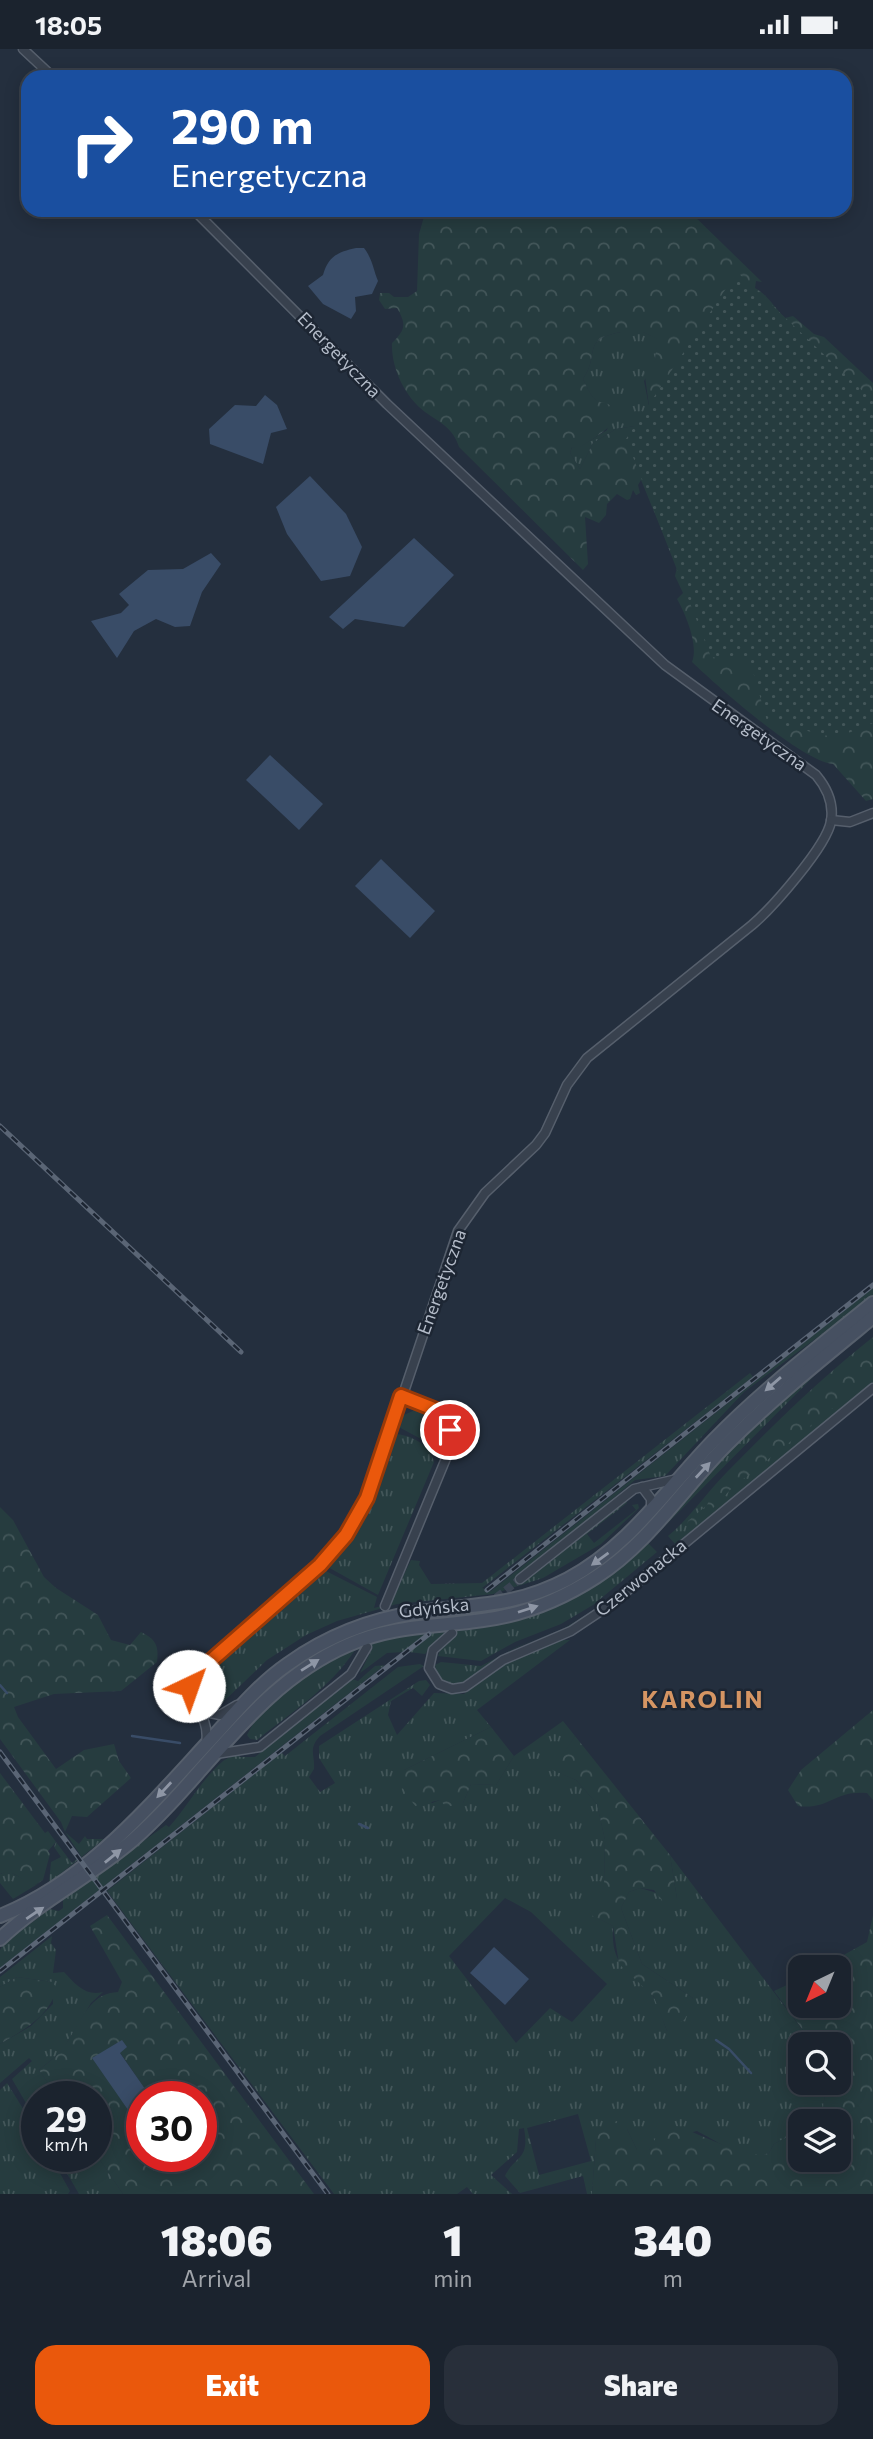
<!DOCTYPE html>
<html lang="en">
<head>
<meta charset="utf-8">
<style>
	:root { --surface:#1b232e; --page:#282f3a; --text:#f1f3f6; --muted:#a0a4aa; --line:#39404a; --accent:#ea580c }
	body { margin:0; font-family:Commissioner,sans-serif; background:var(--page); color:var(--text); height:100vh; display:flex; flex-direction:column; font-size:26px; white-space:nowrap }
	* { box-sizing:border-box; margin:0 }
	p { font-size:23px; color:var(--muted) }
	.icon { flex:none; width:38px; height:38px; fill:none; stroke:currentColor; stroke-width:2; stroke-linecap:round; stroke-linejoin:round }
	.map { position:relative; height:2145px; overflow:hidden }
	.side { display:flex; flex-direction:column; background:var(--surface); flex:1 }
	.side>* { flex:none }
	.hud { position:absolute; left:21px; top:21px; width:831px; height:147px; border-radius:21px; box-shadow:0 4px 18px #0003,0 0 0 2px var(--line); background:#1a4fa0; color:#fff; overflow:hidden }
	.needle { width:46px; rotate:223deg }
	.buttons { position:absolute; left:788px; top:1906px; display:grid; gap:14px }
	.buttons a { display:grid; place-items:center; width:63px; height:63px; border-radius:14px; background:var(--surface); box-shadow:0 4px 18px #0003,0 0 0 2px var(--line); font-size:35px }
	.speed { position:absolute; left:21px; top:2032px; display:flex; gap:14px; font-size:35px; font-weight:700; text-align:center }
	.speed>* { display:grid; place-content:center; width:91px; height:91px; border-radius:50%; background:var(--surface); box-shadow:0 4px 18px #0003,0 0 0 2px var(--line); line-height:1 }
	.speed small { font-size:18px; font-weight:400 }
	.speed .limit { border:10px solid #d22; background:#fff; color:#111 }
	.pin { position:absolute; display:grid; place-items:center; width:60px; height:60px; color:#fff; margin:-30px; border:4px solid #fff; border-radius:50%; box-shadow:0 2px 7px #0007 }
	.me { position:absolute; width:77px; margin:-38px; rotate:42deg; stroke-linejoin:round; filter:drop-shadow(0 0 5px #0008) }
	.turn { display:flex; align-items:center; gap:24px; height:147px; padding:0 35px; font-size:32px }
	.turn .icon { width:91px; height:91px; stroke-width:2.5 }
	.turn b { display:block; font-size:49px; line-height:60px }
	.eta { display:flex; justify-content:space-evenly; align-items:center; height:119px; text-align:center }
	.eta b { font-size:42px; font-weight:800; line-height:49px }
	.cta { display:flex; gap:14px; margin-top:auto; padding:14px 35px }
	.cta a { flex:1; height:80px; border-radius:21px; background:var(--accent); color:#fff; font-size:28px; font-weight:800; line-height:80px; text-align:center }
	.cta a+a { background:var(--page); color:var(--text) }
	.status { display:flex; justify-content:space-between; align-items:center; height:49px; padding:0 35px; background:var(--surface); direction:ltr }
	.status svg { height:19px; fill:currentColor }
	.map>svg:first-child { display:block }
	.grass { fill:url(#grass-tufts); fill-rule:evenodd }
	.forest { fill:url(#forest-crowns); fill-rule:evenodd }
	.park { fill:url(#park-dots) }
	.water { fill:#394c67 }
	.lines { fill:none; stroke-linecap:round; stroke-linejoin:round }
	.stream { stroke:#394c67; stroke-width:2.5 }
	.minor-tunnel { stroke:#3a4453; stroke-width:8; stroke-dasharray:8 4; stroke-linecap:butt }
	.minor-casing { stroke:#565f6c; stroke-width:11 }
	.secondary-casing { stroke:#565f6c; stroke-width:16 }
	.minor { stroke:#38414e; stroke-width:8 }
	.secondary { stroke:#465061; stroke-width:12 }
	.rail-casing { stroke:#5a6575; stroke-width:5 }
	.rail { stroke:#1d2633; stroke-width:2.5; stroke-dasharray:8; stroke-linecap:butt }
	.oneway { fill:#8e96a5 }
	.route-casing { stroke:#983908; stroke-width:18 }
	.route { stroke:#ea580c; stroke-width:12 }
	.labels { text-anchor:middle; stroke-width:5; stroke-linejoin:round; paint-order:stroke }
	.street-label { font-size:18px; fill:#b4bcc9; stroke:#1d2633 }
	.district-label { font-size:24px; font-weight:bold; letter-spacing:2px; fill:#d59563; stroke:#1d2633 }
</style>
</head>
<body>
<div class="status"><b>18:05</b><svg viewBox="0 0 49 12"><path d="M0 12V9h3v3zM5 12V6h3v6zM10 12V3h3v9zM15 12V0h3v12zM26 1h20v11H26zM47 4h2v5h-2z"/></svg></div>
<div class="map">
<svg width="873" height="2145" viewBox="0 0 873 2145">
	<defs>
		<pattern id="grass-tufts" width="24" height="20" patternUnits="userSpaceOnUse" patternTransform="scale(1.75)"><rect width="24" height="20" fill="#263c3f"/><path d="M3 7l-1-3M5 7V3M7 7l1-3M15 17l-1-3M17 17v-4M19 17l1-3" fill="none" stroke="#435659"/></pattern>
		<pattern id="forest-crowns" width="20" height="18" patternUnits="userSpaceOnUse" patternTransform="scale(1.75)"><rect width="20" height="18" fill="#263c3f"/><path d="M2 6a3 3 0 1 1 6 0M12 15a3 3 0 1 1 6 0" fill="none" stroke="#435659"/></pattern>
		<pattern id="park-dots" width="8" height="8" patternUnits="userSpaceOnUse" patternTransform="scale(1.75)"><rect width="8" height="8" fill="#263c3f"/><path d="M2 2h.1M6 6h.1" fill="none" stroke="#435659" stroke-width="1.8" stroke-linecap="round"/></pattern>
	</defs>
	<rect width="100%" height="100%" fill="#242f3e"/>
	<!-- grass -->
	<g class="grass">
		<path d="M 621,283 L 643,283 L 658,290 L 655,312 L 644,332 L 649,357 L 635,377 L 616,380 L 593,394 L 580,420 L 570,404 L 572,398 L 578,399 L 607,381 L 612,357 C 593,355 591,346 583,330 C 601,304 580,291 621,283 Z"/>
		<path d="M 873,1239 L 873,1247 L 744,1343 L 665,1427 L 635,1431 L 517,1529 L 525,1532 L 626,1452 L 627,1454 L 587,1485 L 594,1494 L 636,1461 L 632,1456 L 638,1455 L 639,1459 L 601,1495 L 543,1529 L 493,1545 L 397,1555 L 337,1572 L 306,1586 L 267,1611 L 220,1656 L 209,1651 L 202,1654 L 197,1649 L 196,1636 L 233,1599 L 322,1520 L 377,1548 L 374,1559 L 390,1555 L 411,1511 L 420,1512 L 419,1516 L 431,1535 L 482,1534 L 750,1324 L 753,1328 L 482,1539 L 491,1542 Z"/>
		<path d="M 873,1288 L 873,1334 L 676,1496 L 668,1487 C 691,1468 706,1444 727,1423 C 775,1374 820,1330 873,1288 Z"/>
		<path d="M 814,1327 L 648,1494 L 657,1503 L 593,1556 L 561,1575 L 515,1593 L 481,1612 L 438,1607 L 440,1601 L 457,1586 L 448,1582 L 425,1605 L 409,1603 L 431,1586 L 428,1585 L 404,1603 L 387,1604 L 360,1624 L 373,1598 L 355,1601 C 331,1638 292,1663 257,1691 L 250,1690 L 247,1686 L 257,1667 L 305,1625 L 354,1599 L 396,1586 L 479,1577 L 625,1513 L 649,1492 L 744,1386 L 796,1339 Z"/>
		<path d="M 415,1361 L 428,1363 L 440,1373 L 421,1390 L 397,1377 L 404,1366 Z"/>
		<path d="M 394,1385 C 410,1385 431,1396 434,1413 L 378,1546 L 326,1517 C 365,1475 377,1438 394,1385 Z"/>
		<path d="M 662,1508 C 635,1530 608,1558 576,1574 C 554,1586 529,1591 507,1604 C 492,1612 473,1634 457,1635 C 444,1636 436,1627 435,1616 L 441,1613 L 481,1617 L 517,1598 L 563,1580 L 596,1560 Z"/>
		<path d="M 562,1591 L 570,1591 L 477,1661 L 491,1678 L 404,1721 L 432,1754 L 440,1751 L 463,1754 L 471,1735 L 496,1736 L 514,1707 L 563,1672 L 575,1687 L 553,1721 L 576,1731 L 597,1755 L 605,1791 L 604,1837 L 590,1865 L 613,1877 C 610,1926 637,1919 655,1950 C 660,1960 663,1972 667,1982 L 693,1949 L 642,1915 L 621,1859 L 629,1843 L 640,1839 L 677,1850 L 670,1806 L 813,1995 L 800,1995 L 800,2034 L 826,2034 L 823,2061 L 814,2072 L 800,2072 L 800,2081 L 774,2095 L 769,2104 C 747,2114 717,2092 697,2082 L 655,2092 L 649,2101 L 637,2101 L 627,2080 L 596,2090 L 592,2145 L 587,2145 L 583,2127 L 520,2144 L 505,2127 C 515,2106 530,2112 524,2079 L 519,2080 L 517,2103 L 491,2126 L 512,2145 L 473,2145 L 467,2138 L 457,2145 L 334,2145 L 107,1842 L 277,1707 L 282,1704 L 285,1707 L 398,1618 L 420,1615 L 424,1617 L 320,1687 C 308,1700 315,1705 314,1720 L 309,1728 L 320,1743 L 335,1734 L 319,1709 L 319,1697 L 419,1632 L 426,1631 L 430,1636 L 422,1647 L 413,1639 L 391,1652 L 388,1666 L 397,1686 L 434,1644 L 464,1645 L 501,1617 ZM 505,1849 L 531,1863 L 607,1935 L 572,1973 L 550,1959 L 516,1994 L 449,1907 ZM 578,2065 L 591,2112 L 539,2126 L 527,2079 Z"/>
		<path d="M 385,1616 L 0,1919 L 0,1901 L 4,1894 L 50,1860 L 59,1862 L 63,1859 L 63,1850 L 166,1776 L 169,1778 C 188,1757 201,1731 223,1712 C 227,1709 233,1707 236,1705 L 240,1708 L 255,1708 L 352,1630 L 358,1632 L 375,1617 Z"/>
		<path d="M 65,1783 L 79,1795 L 85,1787 L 87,1790 L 104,1790 L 49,1834 L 51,1813 L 61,1808 L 54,1798 L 56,1793 L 72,1814 L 81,1807 Z"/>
		<path d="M 8,1822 L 35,1836 L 41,1833 L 13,1850 L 0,1834 L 0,1825 Z"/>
		<path d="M 52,1887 L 51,1894 L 56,1901 L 53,1924 L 64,1923 C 75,1935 86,1948 103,1943 L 91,1954 L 62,2002 L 39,2021 L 57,2047 L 37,2048 L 37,2073 L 12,2030 L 32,2012 L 29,2009 L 0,2034 L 0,1995 L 31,1977 L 53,1955 L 52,1933 L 17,1928 L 0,1938 L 0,1928 Z"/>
		<path d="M 7,2034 L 34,2077 L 29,2083 L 37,2087 L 37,2107 L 50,2107 L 50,2120 L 57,2119 L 70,2142 L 68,2145 L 0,2145 L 0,2041 Z"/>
		<path d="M 96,2105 L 123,2145 L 79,2145 L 57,2107 Z"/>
	</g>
	<!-- forest -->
	<g class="forest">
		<path d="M 426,161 L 688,161 L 762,233 L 756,232 L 755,239 C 768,246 774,258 785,269 L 793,267 L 814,285 L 824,288 L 873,334 L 873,750 L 866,752 L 833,715 C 801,712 717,637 692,613 C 699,596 685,564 677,550 L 683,544 L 675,527 L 677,518 L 641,431 L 638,436 L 640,444 L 636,446 L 633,441 L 630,450 L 627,451 L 617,445 L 607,455 L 606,466 L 599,474 L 585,468 L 588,515 L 583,521 L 459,398 C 453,379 441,374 425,363 C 405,348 391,319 392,294 C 405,281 407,276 397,259 L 385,260 L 379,251 L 380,244 L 389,244 L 394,248 L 408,248 L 417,242 L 419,185 ZM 621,283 L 643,283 L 657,290 L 655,312 L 644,320 L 649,357 L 636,369 L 635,377 L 616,380 L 593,394 L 580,420 L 570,404 L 572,398 L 578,400 C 593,388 614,381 618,361 C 596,345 599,364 583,330 C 601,304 580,291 621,283 Z"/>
		<path d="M 873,1297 L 873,1327 L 732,1439 L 695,1478 L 686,1481 L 688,1472 L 707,1456 L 716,1438 L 807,1348 Z"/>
		<path d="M 0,1458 L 13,1471 L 44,1528 L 56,1539 L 98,1566 L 111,1591 L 130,1596 L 141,1583 C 156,1590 159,1597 157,1613 L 121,1642 L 54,1645 L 14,1658 L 18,1668 L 56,1720 L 84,1701 L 114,1695 L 119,1712 L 131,1729 L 87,1768 L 72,1767 L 65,1783 L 61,1773 L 0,1690 Z"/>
		<path d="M 873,1661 L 873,1751 L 867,1744 C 833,1741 830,1761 798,1757 L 788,1741 L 801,1721 Z"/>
		<path d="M 491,1678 L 514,1707 L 496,1736 L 471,1735 L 463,1754 L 446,1758 L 440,1751 L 415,1757 L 400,1735 L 404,1721 Z"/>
		<path d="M 575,1687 L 670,1806 L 677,1850 L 673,1855 L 662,1852 L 654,1841 L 640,1839 L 629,1843 L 621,1859 L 642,1915 L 693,1949 L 685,1970 L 667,1982 L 654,1948 L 619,1915 L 613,1877 L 589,1865 L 604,1836 L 605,1791 L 597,1755 L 576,1731 L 552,1721 Z"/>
		<path d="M 0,1724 L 45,1784 L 48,1782 L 56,1793 L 48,1802 L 50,1805 L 43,1831 L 35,1836 C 21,1833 15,1819 0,1825 Z"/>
		<path d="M 107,1866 L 314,2145 L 123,2145 L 96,2105 L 96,2048 L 57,2047 L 39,2021 C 47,2014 57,2008 63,1999 C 80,1977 87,1944 118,1943 L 122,1933 L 90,1877 ZM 114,1995 L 150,2047 L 201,2048 L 201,2107 L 191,2107 L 193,2111 L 173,2125 L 160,2107 L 142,2107 L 142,2081 Z"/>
		<path d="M 873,1866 L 873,2145 L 592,2145 L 596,2090 L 603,2077 L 617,2072 L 627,2080 L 637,2101 L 649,2101 L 659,2083 L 672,2076 C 697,2082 749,2113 769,2104 L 774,2095 L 800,2081 L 800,2110 L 838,2110 L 838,2072 L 814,2072 L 823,2061 L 826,2034 L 838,2034 L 838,1995 L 813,1995 L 774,1942 L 800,1930 L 800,1956 L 838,1956 L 838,1918 L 822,1918 L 867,1893 Z"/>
		<path d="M 17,1928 L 52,1933 L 57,1939 C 49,1968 25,1980 0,1995 L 0,1938 Z"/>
	</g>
	<!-- park -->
	<path class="park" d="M 737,223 L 873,352 L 873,441 L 868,446 L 873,466 L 873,674 L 836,689 L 767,672 L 750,612 L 711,608 L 626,390 Z"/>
	<!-- water -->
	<g class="water">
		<path d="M 356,199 L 364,199 C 373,211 373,220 378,232 L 372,245 L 355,248 L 356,262 L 351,270 L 323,255 L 308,237 L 323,226 C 328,208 337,203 356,199 Z"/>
		<path d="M 265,346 L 277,356 L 287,380 L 271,384 L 263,415 L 210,395 L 209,380 L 235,356 L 256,357 Z"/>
		<path d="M 310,427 L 346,465 L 362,498 L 350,527 L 321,532 L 287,485 L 276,458 Z"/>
		<path d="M 414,489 L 454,526 L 404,578 L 355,570 L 343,580 L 329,568 Z"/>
		<path d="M 211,504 L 221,515 L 202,543 L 190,577 L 175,578 L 156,570 L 134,582 L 117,609 L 91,572 L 121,564 L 129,556 L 119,545 L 148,521 L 183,520 Z"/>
		<path d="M 270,706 L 323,755 L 299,781 L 246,731 Z"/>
		<path d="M 381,810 L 435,862 L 410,889 L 355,837 Z"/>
		<path d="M 494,1898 L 529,1930 L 505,1956 L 470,1924 Z"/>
		<path d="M 122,1991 L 127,1998 L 120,2004 L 150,2047 L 142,2048 L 142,2081 L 92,2009 Z"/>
	</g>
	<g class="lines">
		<!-- stream -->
		<g class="stream">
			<path d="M 0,1636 L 7,1644"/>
			<path d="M 132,1687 L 180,1694"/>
			<path d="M 359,1775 L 368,1779"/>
			<path d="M 716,1991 L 729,2000 L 751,2024"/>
		</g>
		<!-- minor-tunnel -->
		<path class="minor-tunnel" d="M 468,1571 L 520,1530"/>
		<!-- minor casing -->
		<g class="minor-casing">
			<g id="minor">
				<path d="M 23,0 L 53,28"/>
				<path d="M 194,161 L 387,355 L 665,616 L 816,726 C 827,739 834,754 831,772 C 827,797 772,859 752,876 L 587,1009 L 567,1036 L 545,1084 L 536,1096 L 485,1144 L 458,1182 L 372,1438 L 355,1473 L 320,1516 L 206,1616 L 189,1637 C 186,1659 211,1662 206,1695"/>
				<path d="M 831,771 L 850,773 L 873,764"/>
				<path d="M 642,1438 L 651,1450 L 651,1460"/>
				<path d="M 520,1530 L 634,1440 L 677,1430"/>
				<path d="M 385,1557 L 447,1407 C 459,1366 435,1357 401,1347"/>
				<path d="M 452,1584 L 433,1601 L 429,1619 L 439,1635 L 452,1640 L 465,1638 L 503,1611 L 571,1582 L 610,1556 L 873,1339"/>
				<path d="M 201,1662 L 220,1666 L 237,1656"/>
				<path d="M 216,1705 L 260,1698 L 351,1625 L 367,1598"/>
			</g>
		</g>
		<!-- secondary casing -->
		<g class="secondary-casing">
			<g id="secondary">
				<path d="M 0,1867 C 87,1833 151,1755 213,1688 C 237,1662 259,1635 288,1615 C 326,1588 368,1571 414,1564 C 472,1555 513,1559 568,1530 C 630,1497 667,1439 715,1390 C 764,1340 819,1298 873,1254"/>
				<path d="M 0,1890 C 40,1852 91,1827 133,1791 C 206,1727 255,1636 348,1596 C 392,1576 436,1578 483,1571 C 523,1566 562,1550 596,1528 C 649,1494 683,1439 727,1395 C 773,1349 823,1309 873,1268"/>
			</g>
		</g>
		<!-- minor -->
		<use href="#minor" class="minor"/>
		<!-- secondary -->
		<use href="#secondary" class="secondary"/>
		<!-- rail casing -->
		<g class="rail-casing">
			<g id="rail">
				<path d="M 0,1077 L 241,1303"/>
				<path d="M 487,1541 L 873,1236"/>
				<path d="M 0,1703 L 328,2145"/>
				<path d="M 0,1922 L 429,1585"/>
			</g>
		</g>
		<!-- rail -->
		<use href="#rail" class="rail"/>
	</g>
	<!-- one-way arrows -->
	<defs><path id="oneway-solid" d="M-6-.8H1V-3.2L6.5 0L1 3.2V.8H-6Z" transform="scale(1.75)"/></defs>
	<g class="oneway">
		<use href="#oneway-solid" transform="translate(773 1335) rotate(139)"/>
		<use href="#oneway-solid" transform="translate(703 1421) rotate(-47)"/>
		<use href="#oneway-solid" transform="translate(600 1510) rotate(144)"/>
		<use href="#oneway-solid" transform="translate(528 1560) rotate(-18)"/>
		<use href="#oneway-solid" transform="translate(310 1616) rotate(-32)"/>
		<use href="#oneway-solid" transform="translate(164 1741) rotate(133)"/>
		<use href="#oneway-solid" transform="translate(113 1807) rotate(-39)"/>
		<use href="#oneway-solid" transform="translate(35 1864) rotate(-34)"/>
	</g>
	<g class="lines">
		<!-- route casing -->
		<g class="route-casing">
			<path id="route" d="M 189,1637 L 206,1616 L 320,1516 L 346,1486 L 367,1449 L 401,1347 L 439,1362 L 450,1381"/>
		</g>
		<!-- route -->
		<use href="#route" class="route"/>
	</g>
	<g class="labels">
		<!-- street labels -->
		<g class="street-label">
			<text transform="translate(339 306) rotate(46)" y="6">Energetyczna</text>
			<text transform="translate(759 686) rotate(35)" y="6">Energetyczna</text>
			<text transform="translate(442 1233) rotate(-70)" y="6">Energetyczna</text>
			<text transform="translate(641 1529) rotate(-39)" y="6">Czerwonacka</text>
			<text transform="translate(434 1559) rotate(-6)" y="6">Gdyńska</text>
		</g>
		<!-- district labels -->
		<g class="district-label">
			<text x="703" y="1659">KAROLIN</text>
		</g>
	</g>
</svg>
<div class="buttons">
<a><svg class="needle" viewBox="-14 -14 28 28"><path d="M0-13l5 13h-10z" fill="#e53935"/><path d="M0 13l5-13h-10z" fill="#a0a4aa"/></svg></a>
<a><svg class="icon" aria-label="search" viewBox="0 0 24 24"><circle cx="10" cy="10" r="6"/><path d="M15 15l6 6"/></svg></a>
<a><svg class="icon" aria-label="layers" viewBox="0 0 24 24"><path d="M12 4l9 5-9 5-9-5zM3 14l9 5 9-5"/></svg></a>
</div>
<div class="speed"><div>29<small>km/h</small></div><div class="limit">30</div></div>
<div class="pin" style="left:450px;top:1381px;background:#d93025"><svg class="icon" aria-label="arrive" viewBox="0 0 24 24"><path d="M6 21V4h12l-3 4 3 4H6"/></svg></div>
<svg class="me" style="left:189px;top:1637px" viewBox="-20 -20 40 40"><circle r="19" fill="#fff"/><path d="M0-13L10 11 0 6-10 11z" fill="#ea580c"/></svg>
<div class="hud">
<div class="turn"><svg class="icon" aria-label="right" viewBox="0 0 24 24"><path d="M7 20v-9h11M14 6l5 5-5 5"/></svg><div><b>290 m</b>Energetyczna</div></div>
</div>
</div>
<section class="side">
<div class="eta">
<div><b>18:06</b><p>Arrival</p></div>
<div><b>1</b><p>min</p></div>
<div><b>340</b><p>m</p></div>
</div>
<div class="cta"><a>Exit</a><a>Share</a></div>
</section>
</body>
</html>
